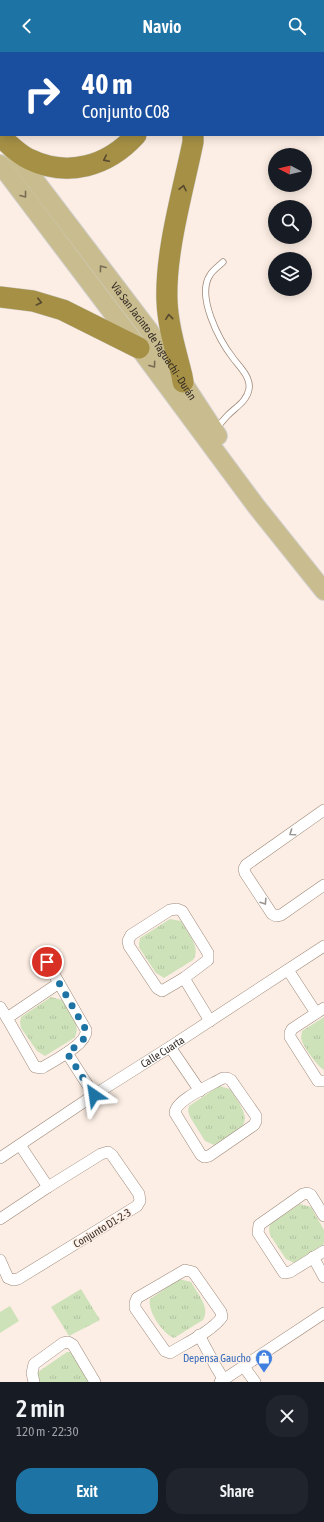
<!DOCTYPE html>
<html lang="en">
<head>
<meta charset="utf-8">
<style>
	:root { --surface:#171b24; --page:#20242c; --text:#f1f3f6; --muted:#9ea1a6; --accent:#1d73a3 }
	body { margin:0; font-family:"Asap Condensed",sans-serif; background:var(--page); color:var(--text); height:100vh; display:flex; flex-direction:column; font-size:15px; white-space:nowrap }
	* { box-sizing:border-box; margin:0 }
	p { font-size:13px; color:var(--muted) }
	.icon { flex:none; width:22px; height:22px; fill:none; stroke:currentColor; stroke-width:2; stroke-linecap:round; stroke-linejoin:round }
	.map { position:relative; height:1330px; overflow:hidden }
	.details { display:flex; flex-direction:column; background:var(--surface); flex:1 }
	.details>* { flex:none }
	.banner { position:absolute; left:0px; top:0px; width:324px; height:84px; box-shadow:0 2px 10px #0003; background:#1a4fa0; color:#fff; overflow:hidden }
	.needle { width:26px; rotate:277deg }
	.controls { position:absolute; left:268px; top:96px; display:grid; gap:8px }
	.controls a { display:grid; place-items:center; width:44px; height:44px; border-radius:50%; background:var(--surface); box-shadow:0 2px 10px #0003; font-size:20px }
	.pin { position:absolute; display:grid; place-items:center; width:34px; height:34px; color:#fff; margin:-17px; border:2px solid #fff; border-radius:50%; box-shadow:0 1px 4px #0007 }
	.me { position:absolute; width:44px; margin:-22px; rotate:328deg; stroke-linejoin:round; filter:drop-shadow(0 0 3px #0008) }
	.turn { display:flex; align-items:center; gap:14px; height:84px; padding:0 16px; font-size:18px }
	.turn .icon { width:52px; height:52px; stroke-width:2.5 }
	.turn b { display:block; font-size:28px; line-height:34px }
	.round { display:grid; place-items:center; flex:none; width:42px; height:42px; border-radius:16px; background:var(--page) }
	.head { display:flex; align-items:center; justify-content:space-between; height:68px; padding:0 16px }
	h1 { font-size:24px; font-weight:600; line-height:30px }
	.primary-button { display:flex; gap:8px; margin-top:auto; padding:8px 16px }
	.primary-button a { flex:1; height:46px; border-radius:16px; background:var(--accent); color:#fff; font-size:16px; font-weight:600; line-height:46px; text-align:center }
	.primary-button a+a { background:var(--page); color:var(--text) }
	header { display:flex; justify-content:space-between; align-items:center; height:52px; padding:0 16px; background:var(--accent); color:#fff; font-size:18px; font-weight:600 }
	.map>svg:first-child { display:block }
	.green { fill:#cee2ba }
	.park { fill:url(#park-tufts) }
	.lines { fill:none; stroke-linecap:round; stroke-linejoin:round }
	.lane-casing { stroke:#9e8879; stroke-width:7 }
	.street-casing { stroke:#9e8879; stroke-width:12 }
	.primary-casing { stroke:#d2d0cf; stroke-width:20 }
	.highway-casing { stroke:#d2d0cf; stroke-width:22 }
	.lane { stroke:#fff; stroke-width:5.5 }
	.street { stroke:#fff; stroke-width:11 }
	.primary { stroke:#c9bc8f; stroke-width:18 }
	.highway { stroke:#a59045; stroke-width:21 }
	.oneway { stroke:#56492f }
	.oneway2 { stroke:#776c55 }
	.oneway3 { stroke:#9a9592 }
	.route { stroke:#1d73a3; stroke-width:7; stroke-dasharray:0 12.6 }
	.labels { text-anchor:middle; stroke-width:3; stroke-linejoin:round; paint-order:stroke }
	.street-label { font-size:11px; fill:#342b25; stroke:#fceee4 }
	.shop-label { font-size:11px; fill:#366cbe; stroke:#fceee4; text-anchor:end }
</style>
</head>
<body>
<header><svg class="icon" aria-label="back" viewBox="0 0 24 24"><path d="M15 5l-7 7 7 7"/></svg>Navio<svg class="icon" aria-label="search" viewBox="0 0 24 24"><circle cx="10" cy="10" r="6"/><path d="M15 15l6 6"/></svg></header>
<div class="map">
<svg width="324" height="1330" viewBox="0 0 324 1330">
	<defs>
		<pattern id="park-tufts" width="24" height="20" patternUnits="userSpaceOnUse"><rect width="24" height="20" fill="#cee2ba"/><path d="M3 7l-1-3M5 7V3M7 7l1-3M15 17l-1-3M17 17v-4M19 17l1-3" fill="none" stroke="#b2c2a0"/></pattern>
	</defs>
	<rect width="100%" height="100%" fill="#fceee4"/>
	<!-- green -->
	<path class="green" d="M 10,1254 L 19,1269 L 0,1281 L 0,1260 Z"/>
	<!-- park -->
	<g class="park">
		<path d="M 170,867 L 181,869 C 187,880 202,896 193,908 L 164,926 L 156,921 L 140,897 L 139,892 L 140,886 Z"/>
		<path d="M 51,945 L 62,948 C 68,958 83,974 74,986 L 45,1004 L 37,999 L 21,976 L 20,970 L 21,965 Z"/>
		<path d="M 324,965 L 324,1018 C 317,1014 302,993 301,986 C 301,984 302,981 302,979 Z"/>
		<path d="M 219,1034 L 230,1037 C 236,1047 251,1064 242,1075 L 214,1093 L 205,1089 L 190,1065 L 188,1059 L 189,1054 Z"/>
		<path d="M 300,1152 L 311,1155 L 324,1178 L 324,1192 L 294,1211 L 286,1207 L 270,1183 L 269,1177 L 270,1172 Z"/>
		<path d="M 179,1227 L 191,1230 C 197,1241 211,1256 203,1268 L 174,1286 C 163,1282 147,1259 150,1247 Z"/>
		<path d="M 81,1237 L 100,1268 L 69,1284 L 51,1255 Z"/>
		<path d="M 67,1300 L 72,1300 L 94,1330 L 38,1330 L 36,1325 L 38,1320 Z"/>
	</g>
	<g class="lines">
		<!-- lane casing -->
		<g class="lane-casing">
			<path id="lane" d="M 216,377 C 220,372 224,367 228,363 C 236,355 247,349 249,337 C 251,325 239,314 233,306 C 219,288 196,244 210,223 C 213,218 219,214 223,210"/>
		</g>
		<!-- street casing -->
		<g class="street-casing">
			<g id="street">
				<path d="M 324,758 L 246,813 L 244,817 L 245,821 L 272,862 L 276,864 L 281,863 L 324,833"/>
				<path d="M 177,857 L 182,859 L 208,901 L 208,908 L 184,926 L 162,939 L 157,936 L 129,894 L 128,889 L 131,883 L 170,858 Z"/>
				<path d="M 47,910 L 59,931"/>
				<path d="M 288,918 L 316,961"/>
				<path d="M 184,926 L 210,969"/>
				<path d="M 59,931 L 86,978 C 88,992 53,1009 42,1016 L 35,1015 L 7,966 Z"/>
				<path d="M 0,955 L 7,966"/>
				<path d="M 324,956 L 292,977 L 290,981 L 290,985 L 318,1029 L 324,1029"/>
				<path d="M 170,995 L 200,1039"/>
				<path d="M 67,1001 L 94,1043"/>
				<path d="M 223,1026 L 227,1026 L 231,1028 L 256,1064 L 256,1069 L 254,1073 L 209,1104 L 204,1105 L 201,1103 L 175,1061 C 175,1048 211,1033 223,1026 Z"/>
				<path d="M 20,1093 L 48,1135"/>
				<path id="s1" d="M 0,1106 L 94,1043 L 170,995 L 324,894"/>
				<path d="M 324,1164 L 311,1143 L 307,1141 L 303,1142 L 259,1173 L 258,1181 L 284,1221 L 290,1220 L 324,1199"/>
				<path d="M 0,1167 L 48,1135 L 101,1102 L 108,1100 L 112,1103 L 139,1142 L 140,1149 L 137,1154 L 18,1227 L 13,1228 L 8,1226 L 0,1208"/>
				<path d="M 313,1205 L 324,1225"/>
				<path d="M 185,1218 L 193,1220 L 221,1260 L 222,1265 C 211,1280 186,1291 170,1301 L 165,1299 L 135,1256 L 135,1251 L 137,1246 Z"/>
				<path d="M 199,1283 L 216,1315 L 224,1328"/>
				<path d="M 244,1315 L 255,1330"/>
				<path d="M 34,1330 L 32,1321 L 34,1312 L 63,1291 L 68,1290 L 73,1293 L 95,1330"/>
				<path d="M 220,1330 L 324,1261"/>
			</g>
		</g>
		<!-- primary casing -->
		<g class="primary-casing">
			<g id="primary">
				<path id="s2" d="M 12,98 L 148,277 L 218,384"/>
				<path d="M 0,112 L 139,296 L 256,454 L 324,539"/>
			</g>
		</g>
		<!-- highway casing -->
		<g class="highway-casing">
			<g id="highway">
				<path d="M 145,0 L 146,1"/>
				<path d="M 180,0 L 180,1"/>
				<path d="M 4,88 C 12,95 20,103 29,107 C 68,126 108,114 136,83"/>
				<path d="M 0,245 L 33,249 L 63,258 L 139,296"/>
				<path d="M 183,330 L 182,324 C 176,299 168,275 167,249 C 165,200 183,139 193,90 L 193,83"/>
			</g>
		</g>
		<!-- lane -->
		<use href="#lane" class="lane"/>
		<!-- street -->
		<use href="#street" class="street"/>
		<!-- primary -->
		<use href="#primary" class="primary"/>
		<!-- highway -->
		<use href="#highway" class="highway"/>
	</g>
	<!-- one-way arrows -->
	<defs><path id="oneway-chevron" d="M-2-3.5L2.5 0L-2 3.5" fill="none" stroke-width="1.6" stroke-linecap="round" stroke-linejoin="round"/></defs>
	<g class="oneway">
		<use href="#oneway-chevron" transform="translate(106 107) rotate(154)"/>
		<use href="#oneway-chevron" transform="translate(183 136) rotate(-78)"/>
		<use href="#oneway-chevron" transform="translate(39 250) rotate(13)"/>
		<use href="#oneway-chevron" transform="translate(169 265) rotate(-96)"/>
	</g>
	<g class="oneway2">
		<use href="#oneway-chevron" transform="translate(24 143) rotate(52)"/>
		<use href="#oneway-chevron" transform="translate(102 216) rotate(-127)"/>
		<use href="#oneway-chevron" transform="translate(153 313) rotate(54)"/>
	</g>
	<g class="oneway3">
		<use href="#oneway-chevron" transform="translate(292 781) rotate(145)"/>
		<use href="#oneway-chevron" transform="translate(264 850) rotate(57)"/>
	</g>
	<g class="lines">
		<!-- route -->
		<path class="route" d="M 47,910 L 86,978 C 87,989 74,995 67,1001 L 94,1043"/>
	</g>
	<!-- icons -->
	<defs>
		<g id="shop-pin" transform="scale(0.9)"><path d="M0 17L-7.5 6A9.5 9.5 0 1 1 7.5 6Z" fill="#3f7fe0" stroke="#fceee4"/><path d="M-5-2.5h2.3a2.7 3.5 0 0 1 5.4 0H5L5.5 6h-11ZM-1.5-2.5h3a1.5 2.3 0 0 0-3 0Z" fill="#fff"/></g>
	</defs>
	<g fill-rule="evenodd">
		<use href="#shop-pin" x="264" y="1306"/>
	</g>
	<g class="labels">
		<!-- street labels -->
		<g class="street-label">
			<text dy="4" stroke="none"><textPath href="#s2" startOffset="238">Vía San Jacinto de Yaguachi - Durán</textPath></text>
			<text dy="4" stroke="none"><textPath href="#s1" startOffset="194">Calle Cuarta</textPath></text>
			<text transform="translate(102 1176) rotate(-31)" y="4">Conjunto D1-2-3</text>
		</g>
		<!-- shop labels -->
		<g class="shop-label">
			<text x="251" y="1310">Depensa Gaucho</text>
		</g>
	</g>
</svg>
<div class="controls">
<a><svg class="needle" viewBox="-14 -14 28 28"><path d="M0-13l5 13h-10z" fill="#e53935"/><path d="M0 13l5-13h-10z" fill="#9ea1a6"/></svg></a>
<a><svg class="icon" aria-label="search" viewBox="0 0 24 24"><circle cx="10" cy="10" r="6"/><path d="M15 15l6 6"/></svg></a>
<a><svg class="icon" aria-label="layers" viewBox="0 0 24 24"><path d="M12 4l9 5-9 5-9-5zM3 14l9 5 9-5"/></svg></a>
</div>
<div class="pin" style="left:47px;top:910px;background:#d93025"><svg class="icon" aria-label="arrive" viewBox="0 0 24 24"><path d="M6 21V4h12l-3 4 3 4H6"/></svg></div>
<svg class="me" style="left:94px;top:1043px" viewBox="-20 -20 40 40"><path d="M0-17L14 15 0 8-14 15z" fill="#1d73a3" stroke="#fff" stroke-width="4"/></svg>
<div class="banner">
<div class="turn"><svg class="icon" aria-label="right" viewBox="0 0 24 24"><path d="M7 20v-9h11M14 6l5 5-5 5"/></svg><div><b>40 m</b>Conjunto C08</div></div>
</div>
</div>
<section class="details">
<div class="head"><div><h1>2 min</h1><p>120 m · 22:30</p></div><a class="round"><svg class="icon" aria-label="close" viewBox="0 0 24 24"><path d="M6 6l12 12M18 6L6 18"/></svg></a></div>
<div class="primary-button"><a>Exit</a><a>Share</a></div>
</section>
</body>
</html>
